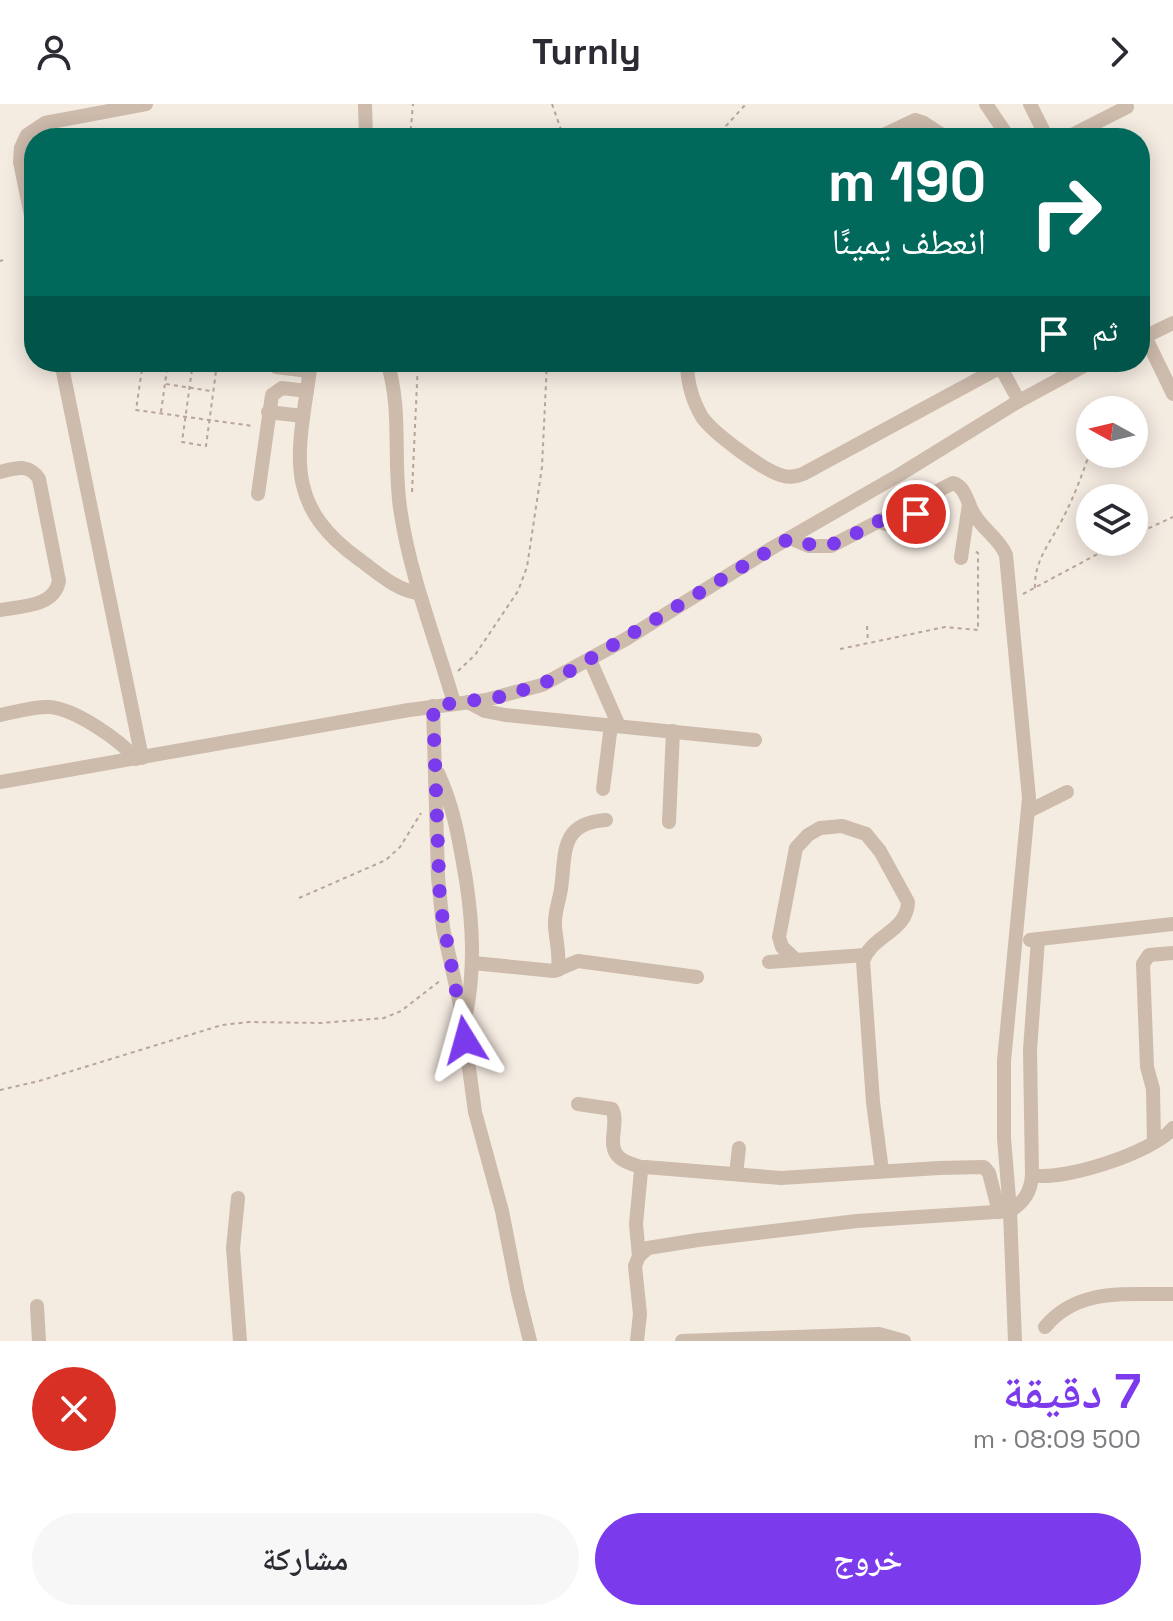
<!DOCTYPE html>
<html lang="ar">
<head>
<meta charset="utf-8">
<style>
	:root { --surface:#fff; --page:#f7f7f7; --text:#2b2b33; --muted:#7c7c81; --accent:#7c3aed }
	body { margin:0; font-family:"Space Grotesk","Noto Naskh Arabic",sans-serif; background:var(--page); color:var(--text); direction:rtl; height:100vh; display:flex; flex-direction:column; font-size:30px; white-space:nowrap }
	* { box-sizing:border-box; margin:0 }
	p { font-size:26px; color:var(--muted) }
	.icon { flex:none; width:44px; height:44px; fill:none; stroke:currentColor; stroke-width:2; stroke-linecap:round; stroke-linejoin:round }
	.map { position:relative; height:1237px; overflow:hidden; direction:ltr }
	.sheet { display:flex; flex-direction:column; background:var(--surface); flex:1 }
	.sheet>* { flex:none }
	.top-card { position:absolute; left:24px; top:24px; width:1126px; height:244px; border-radius:32px; box-shadow:0 4px 20px #0003; direction:rtl; background:#00695c; color:#fff; overflow:hidden }
	.needle { width:52px; rotate:278deg }
	.tools { position:absolute; left:1076px; top:292px; display:grid; gap:16px }
	.tools a { display:grid; place-items:center; width:72px; height:72px; border-radius:50%; background:var(--surface); box-shadow:0 4px 20px #0003; font-size:40px }
	.pin { position:absolute; display:grid; place-items:center; width:68px; height:68px; color:#fff; margin:-34px; border:4px solid #fff; border-radius:50%; box-shadow:0 2px 8px #0007 }
	.me { position:absolute; width:88px; margin:-44px; rotate:352deg; stroke-linejoin:round; filter:drop-shadow(0 0 6px #0008) }
	.turn { display:flex; align-items:center; gap:28px; height:168px; padding:0 32px; font-size:36px }
	.turn .icon { width:104px; height:104px; stroke-width:2.5 }
	.turn b { display:block; font-size:56px; line-height:68px }
	.then { display:flex; align-items:center; height:76px; padding:0 32px; background:#0003; gap:16px; font-size:30px }
	.round { display:grid; place-items:center; flex:none; width:84px; height:84px; border-radius:42px; background:var(--page) }
	.head { display:flex; align-items:center; justify-content:space-between; height:136px; padding:0 32px }
	h1 { font-size:48px; font-weight:600; line-height:60px; color:var(--accent) }
	.action { display:flex; gap:16px; margin-top:auto; padding:16px 32px }
	.action a { flex:1; height:92px; border-radius:48px; background:var(--accent); color:#fff; font-size:32px; font-weight:600; line-height:92px; text-align:center }
	.action a+a { background:var(--page); color:var(--text) }
	header { display:flex; justify-content:space-between; align-items:center; height:104px; padding:0 32px; background:var(--surface); font-size:36px; font-weight:600 }
	.map>svg:first-child { display:block }
	.lines { fill:none; stroke-linecap:round; stroke-linejoin:round }
	.path { stroke:#b9a596; stroke-width:2; stroke-dasharray:4 4; stroke-linecap:butt }
	.minor { stroke:#cdbbac; stroke-width:14 }
	.route { stroke:#7c3aed; stroke-width:14; stroke-dasharray:0 25.2 }
</style>
</head>
<body>
<header><svg class="icon" aria-label="forward" viewBox="0 0 24 24"><path d="M9 5l7 7-7 7"/></svg>Turnly<svg class="icon" aria-label="person" viewBox="0 0 24 24"><circle cx="12" cy="8" r="4"/><path d="M4 21q1-7 8-7t8 7"/></svg></header>
<div class="map">
<svg width="1173" height="1237" viewBox="0 0 1173 1237">
	<rect width="100%" height="100%" fill="#f4ebe1"/>
	<g class="lines">
		<!-- path -->
		<g class="path">
			<path d="M 552,0 L 564,34"/>
			<path d="M 410,34 L 413,0"/>
			<path d="M 715,34 L 746,0"/>
			<path d="M 0,157 L 3,156"/>
			<path d="M 143,258 L 136,306 L 253,322"/>
			<path d="M 193,258 L 182,338 L 206,342 L 217,260 L 205,258"/>
			<path d="M 166,280 L 211,287"/>
			<path d="M 161,308 L 168,258"/>
			<path d="M 412,388 L 418,258"/>
			<path d="M 1134,431 L 1173,413"/>
			<path d="M 1035,484 C 1034,456 1051,438 1063,414 C 1074,393 1082,371 1090,348"/>
			<path d="M 1023,490 L 1120,438"/>
			<path d="M 867,522 L 868,538"/>
			<path d="M 840,545 L 945,523 L 978,526 L 978,449 L 975,447"/>
			<path d="M 458,567 L 475,551 L 518,487 L 527,463 L 542,363 L 547,258"/>
			<path d="M 299,794 L 386,756 L 400,743 L 421,709"/>
			<path d="M 0,986 L 39,977 L 222,921 L 249,918 L 321,919 L 384,914 L 401,907 L 441,876"/>
		</g>
		<!-- minor -->
		<g class="minor">
			<path d="M 365,0 L 366,34"/>
			<path d="M 986,0 L 1009,34"/>
			<path d="M 1030,0 L 1047,34"/>
			<path d="M 877,34 L 915,16 L 924,19 L 947,34"/>
			<path d="M 1066,34 L 1127,3"/>
			<path d="M 34,126 L 20,58 L 21,44 L 27,31 L 45,19 L 146,0"/>
			<path d="M 1140,222 L 1173,290"/>
			<path d="M 1140,235 L 1173,219"/>
			<path d="M 61,258 L 142,654"/>
			<path d="M 311,258 C 300,344 278,398 360,456 C 378,469 396,486 418,489"/>
			<path d="M 387,258 C 403,306 392,360 401,410 C 411,475 436,536 454,599"/>
			<path d="M 687,258 C 687,277 692,296 702,313 C 713,329 765,368 784,372 C 791,374 796,372 803,370 L 1010,258"/>
			<path d="M 276,263 L 309,267"/>
			<path d="M 1001,264 L 1019,297"/>
			<path d="M 268,308 L 303,312"/>
			<path d="M 0,368 C 16,364 29,359 39,375 L 59,477 C 54,503 22,502 0,506"/>
			<path d="M 258,390 L 272,291 L 282,284 L 307,287"/>
			<path d="M 878,417 C 893,425 904,420 916,410 L 917,397"/>
			<path d="M 790,434 L 809,442 L 831,442 L 953,379 C 966,383 967,399 974,410 C 983,426 999,434 1006,451 L 1029,694 L 1004,957 L 1004,1034 L 1010,1107 L 1015,1237"/>
			<path d="M 961,454 L 969,400"/>
			<path d="M 590,556 L 619,622"/>
			<path d="M 468,598 L 485,607 L 505,611 L 755,636"/>
			<path d="M 433,602 L 438,773 L 443,824 L 461,905 L 475,1008 L 502,1107 L 518,1189 L 530,1237"/>
			<path d="M 0,611 C 16,608 34,602 50,603 C 75,605 120,636 136,655"/>
			<path d="M 438,669 C 455,706 459,737 466,776 C 473,822 475,865 466,911"/>
			<path d="M 0,678 L 409,606 L 486,596 L 542,581 L 626,535 L 772,444 L 899,371 L 1019,297 L 1091,258"/>
			<path d="M 603,685 L 611,621"/>
			<path d="M 1029,707 L 1067,688"/>
			<path d="M 669,718 L 673,627"/>
			<path d="M 1030,836 L 1173,820"/>
			<path d="M 796,856 L 782,843 L 779,833 L 796,744 L 808,731 L 820,724 L 842,722 L 866,730 L 880,747 L 908,798 C 907,828 872,831 863,857 L 873,998 L 882,1067"/>
			<path d="M 769,858 L 865,851"/>
			<path d="M 473,859 L 554,867 L 578,857 L 697,873"/>
			<path d="M 558,866 C 560,850 556,837 555,822 C 554,809 559,798 561,785 C 566,750 559,719 606,716"/>
			<path d="M 578,1000 L 612,1005 C 620,1019 605,1042 620,1054 C 626,1059 636,1061 643,1064"/>
			<path d="M 1154,1038 L 1153,985 L 1147,963 L 1143,860 L 1149,851 L 1173,849"/>
			<path d="M 736,1070 L 739,1044"/>
			<path d="M 1032,1071 C 1062,1078 1154,1048 1173,1024"/>
			<path d="M 238,1094 L 233,1144 L 240,1237"/>
			<path d="M 639,1152 L 636,1120 L 641,1067 L 645,1063 L 781,1074 L 939,1064 L 984,1063 L 989,1069 L 999,1108"/>
			<path d="M 37,1202 L 39,1237"/>
			<path d="M 1045,1223 C 1078,1183 1127,1191 1173,1190"/>
			<path d="M 637,1237 L 640,1210 L 635,1162 L 639,1152 L 648,1144 L 698,1136 L 857,1117 L 1010,1107 C 1024,1098 1031,1088 1032,1071 L 1030,946 L 1038,835"/>
			<path d="M 682,1237 L 879,1230 L 904,1237"/>
		</g>
	</g>
	<g class="lines">
		<!-- route -->
		<path class="route" d="M 465,936 L 440,799 L 433,602 L 506,592 L 560,573 L 790,434 C 831,451 842,436 878,417 L 894,422 L 916,410"/>
	</g>
</svg>
<div class="tools">
<a><svg class="needle" viewBox="-14 -14 28 28"><path d="M0-13l5 13h-10z" fill="#e53935"/><path d="M0 13l5-13h-10z" fill="#7c7c81"/></svg></a>
<a><svg class="icon" aria-label="layers" viewBox="0 0 24 24"><path d="M12 4l9 5-9 5-9-5zM3 14l9 5 9-5"/></svg></a>
</div>
<div class="pin" style="left:916px;top:410px;background:#d93025"><svg class="icon" aria-label="arrive" viewBox="0 0 24 24"><path d="M6 21V4h12l-3 4 3 4H6"/></svg></div>
<svg class="me" style="left:465px;top:936px" viewBox="-20 -20 40 40"><path d="M0-17L14 15 0 8-14 15z" fill="#7c3aed" stroke="#fff" stroke-width="4"/></svg>
<div class="top-card">
<div class="turn"><svg class="icon" aria-label="right" viewBox="0 0 24 24"><path d="M7 20v-9h11M14 6l5 5-5 5"/></svg><div><b>190 m</b>انعطف يمينًا</div></div>
<div class="then">ثم<svg class="icon" aria-label="arrive" viewBox="0 0 24 24"><path d="M6 21V4h12l-3 4 3 4H6"/></svg></div>
</div>
</div>
<section class="sheet">
<div class="head"><div><h1>7 دقيقة</h1><p>500 m · 08:09</p></div><a class="round" style="background:#d93025;color:#fff"><svg class="icon" aria-label="close" viewBox="0 0 24 24"><path d="M6 6l12 12M18 6L6 18"/></svg></a></div>
<div class="action"><a>خروج</a><a>مشاركة</a></div>
</section>
</body>
</html>
